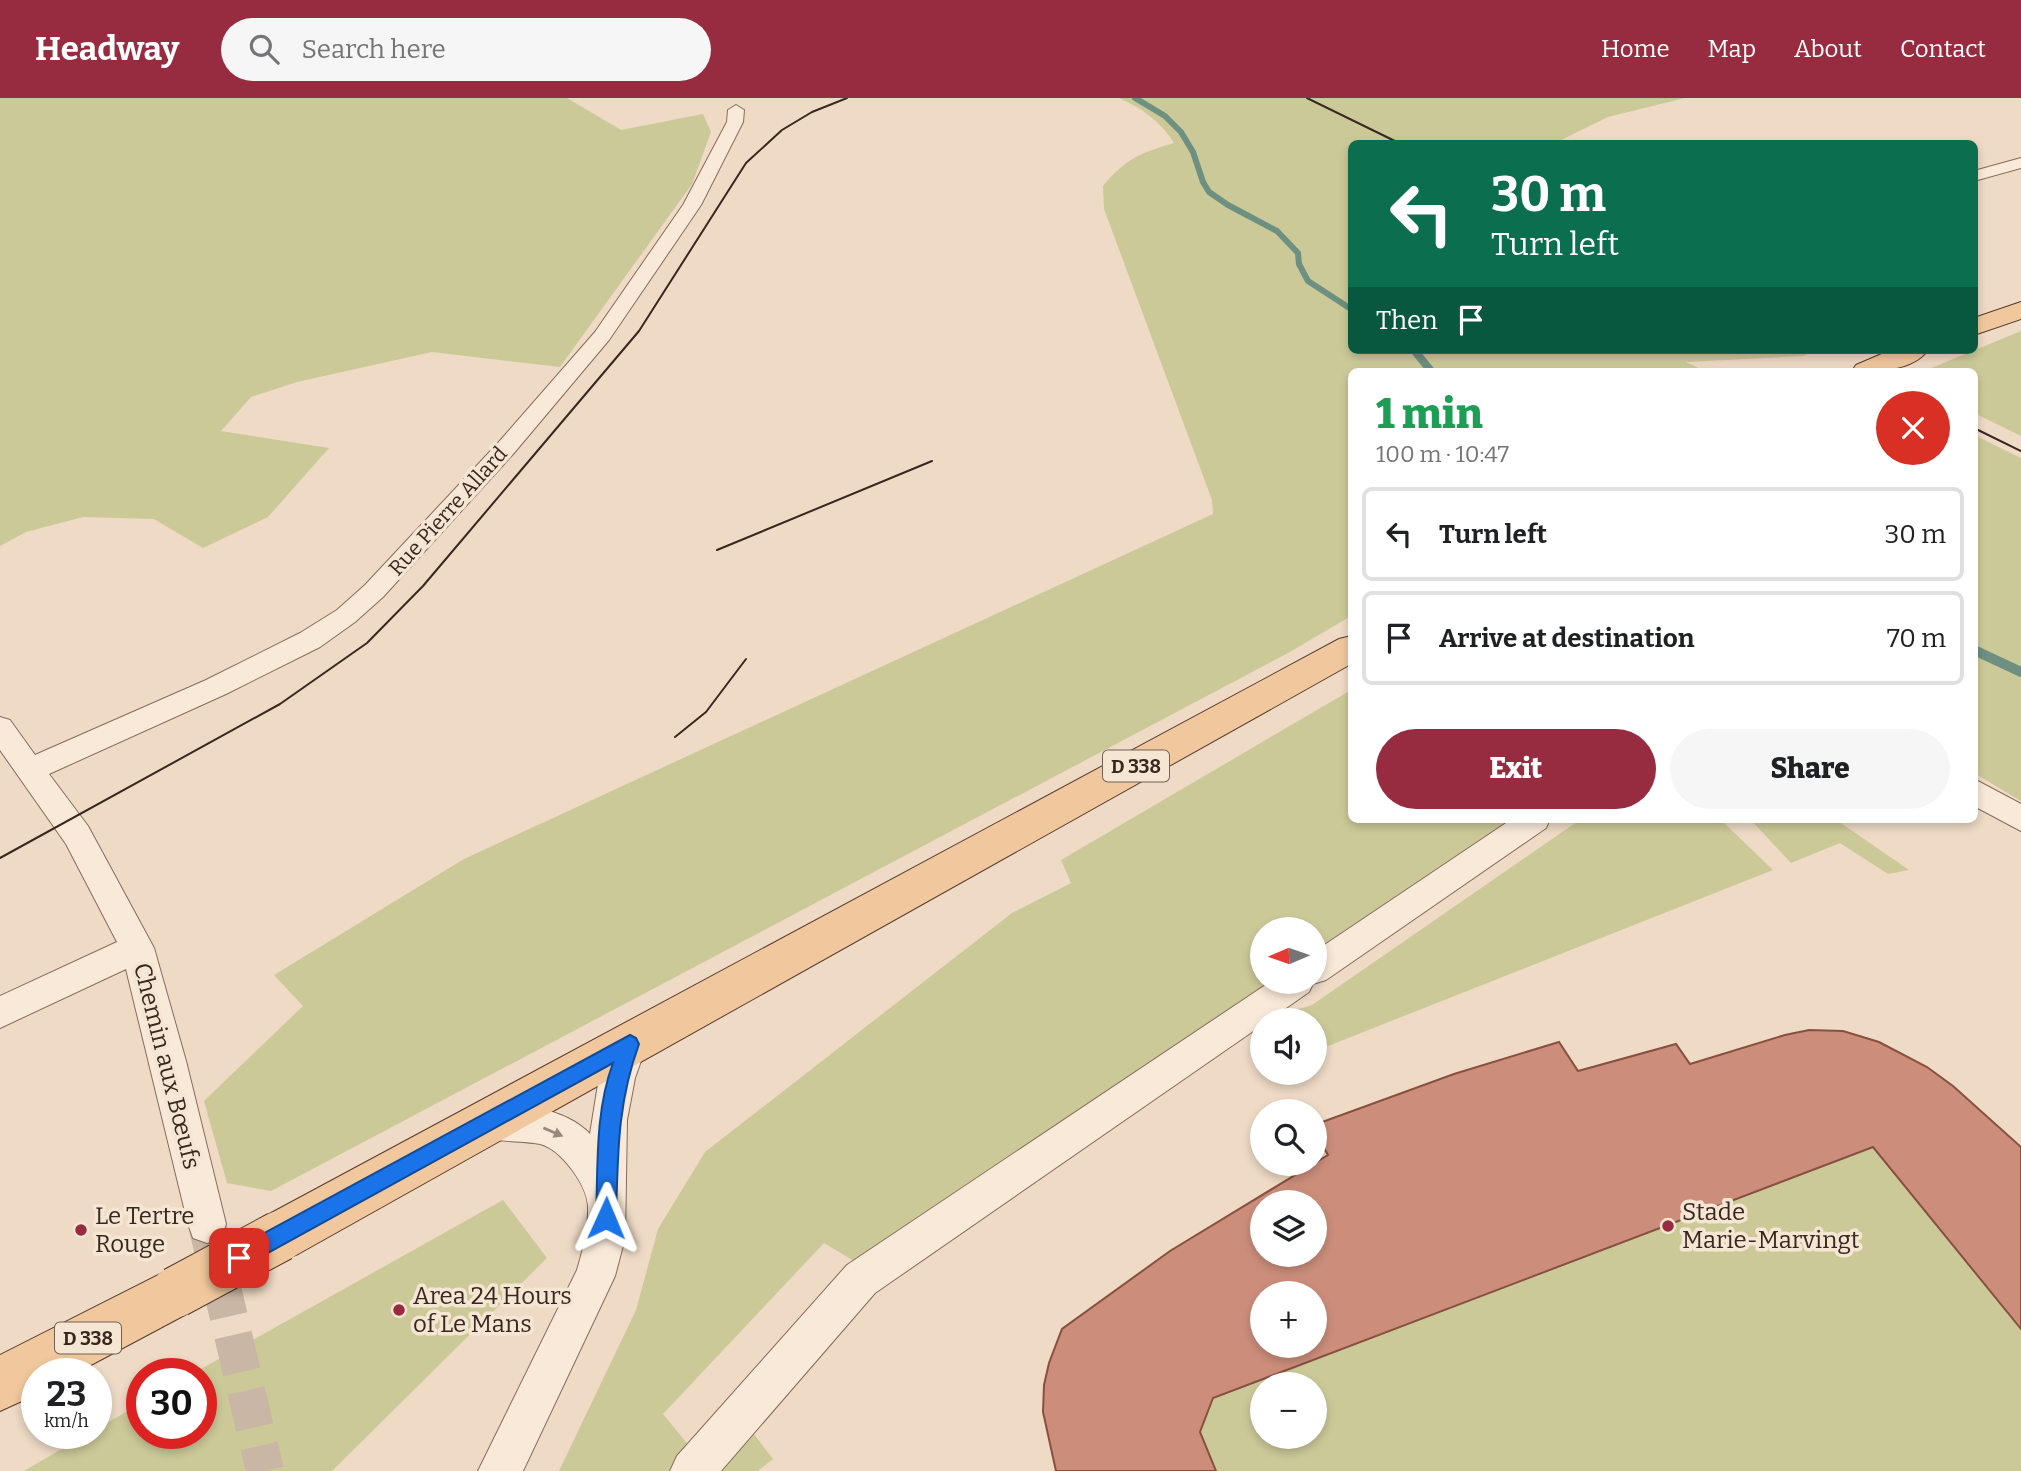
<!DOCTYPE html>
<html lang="en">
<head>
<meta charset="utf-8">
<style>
	:root { --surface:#fff; --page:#f6f6f6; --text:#202124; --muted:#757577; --line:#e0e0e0; --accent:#972b3f }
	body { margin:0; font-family:Bitter,serif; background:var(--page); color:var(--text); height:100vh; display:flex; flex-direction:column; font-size:26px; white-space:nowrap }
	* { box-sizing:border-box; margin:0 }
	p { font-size:23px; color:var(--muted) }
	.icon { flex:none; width:38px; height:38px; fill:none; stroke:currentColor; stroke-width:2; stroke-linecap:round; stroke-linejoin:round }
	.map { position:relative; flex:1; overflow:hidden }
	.panel { position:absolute; left:1348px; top:270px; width:630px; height:455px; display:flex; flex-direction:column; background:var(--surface); border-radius:10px; box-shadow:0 4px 10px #0003 }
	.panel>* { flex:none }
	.hud { position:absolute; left:1348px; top:42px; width:630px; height:214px; border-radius:10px; box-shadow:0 4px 10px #0003; background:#0b6e4f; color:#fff; overflow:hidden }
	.needle { width:46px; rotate:268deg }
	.fabs { position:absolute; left:1250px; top:819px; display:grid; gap:14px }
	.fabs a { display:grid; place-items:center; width:77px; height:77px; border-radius:50%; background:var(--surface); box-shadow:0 4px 10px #0003; font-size:35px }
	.speed { position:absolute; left:21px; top:1260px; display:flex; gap:14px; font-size:35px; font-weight:700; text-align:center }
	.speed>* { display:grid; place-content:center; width:91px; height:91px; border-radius:50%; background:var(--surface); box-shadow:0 4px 10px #0003; line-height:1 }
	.speed small { font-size:18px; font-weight:400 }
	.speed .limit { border:10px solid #d22; background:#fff; color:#111 }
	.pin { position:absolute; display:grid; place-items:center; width:60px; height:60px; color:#fff; margin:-30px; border-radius:14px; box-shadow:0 4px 10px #0006 }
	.me { position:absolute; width:77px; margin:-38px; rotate:1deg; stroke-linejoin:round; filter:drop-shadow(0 0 5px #0008) }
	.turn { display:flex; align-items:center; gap:24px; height:147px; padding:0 28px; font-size:32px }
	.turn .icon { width:91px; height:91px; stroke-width:2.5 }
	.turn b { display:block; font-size:49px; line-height:60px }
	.then { display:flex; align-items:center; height:66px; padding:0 28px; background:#0003; gap:14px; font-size:26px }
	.round { display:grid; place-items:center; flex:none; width:74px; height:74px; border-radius:37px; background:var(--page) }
	.overview { display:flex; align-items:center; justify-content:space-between; height:119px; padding:0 28px }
	h1 { font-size:42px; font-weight:800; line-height:52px; color:#1e9e55 }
	.primary-button { display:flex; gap:14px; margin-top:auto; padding:14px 28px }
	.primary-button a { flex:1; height:80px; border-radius:42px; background:var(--accent); color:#fff; font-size:28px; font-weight:800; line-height:80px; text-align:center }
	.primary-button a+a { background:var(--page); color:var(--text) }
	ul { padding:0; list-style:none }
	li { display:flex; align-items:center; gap:21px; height:94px; margin:0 14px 10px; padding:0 14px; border:4px solid var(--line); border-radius:10px }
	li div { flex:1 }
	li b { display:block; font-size:26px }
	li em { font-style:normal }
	header { display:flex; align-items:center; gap:42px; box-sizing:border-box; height:98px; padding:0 35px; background:var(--accent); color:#fff }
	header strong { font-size:33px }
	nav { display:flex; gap:38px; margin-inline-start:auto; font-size:24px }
	.search { width:490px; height:63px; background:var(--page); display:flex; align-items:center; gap:18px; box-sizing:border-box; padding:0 24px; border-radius:38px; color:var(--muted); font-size:26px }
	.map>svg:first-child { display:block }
	.green { fill:#ccc999; fill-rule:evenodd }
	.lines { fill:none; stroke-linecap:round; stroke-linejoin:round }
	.stream-far2 { stroke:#6d9081; stroke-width:6 }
	.stream-far1 { stroke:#6d9081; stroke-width:8 }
	.stream { stroke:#6d9081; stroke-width:10 }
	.building { fill:#cc8e7b; stroke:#885041; stroke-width:2; fill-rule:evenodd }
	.minor-tunnel { stroke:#cab6a4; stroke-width:38; stroke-dasharray:38 19; stroke-linecap:butt }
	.minor-casing { stroke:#896b5b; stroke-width:2 }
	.major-casing { stroke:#573a2f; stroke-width:2 }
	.minor { fill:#f9e9d8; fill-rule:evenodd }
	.major { fill:#f1c89d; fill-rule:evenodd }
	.tram { stroke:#39271f; stroke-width:2 }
	.major-bridge-casing { stroke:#573a2f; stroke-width:52; stroke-linecap:butt }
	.major-bridge { stroke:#f1c89d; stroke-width:50 }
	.oneway { fill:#99887c }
	.route { fill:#1a73e8; stroke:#114b97; stroke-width:2 }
	.poi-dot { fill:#972b3f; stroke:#f5e6d4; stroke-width:2.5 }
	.labels { text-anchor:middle; stroke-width:7; stroke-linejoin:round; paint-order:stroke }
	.shield { fill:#f5e6d4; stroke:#716055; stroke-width:2 }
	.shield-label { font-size:19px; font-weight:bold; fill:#39271f }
	.street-label { font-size:21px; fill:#39271f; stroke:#f5e6d4 }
	.near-street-label { font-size:24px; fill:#39271f; stroke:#f5e6d4 }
	.near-poi-label { font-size:24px; fill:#39271f; stroke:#f5e6d4; text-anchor:start }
</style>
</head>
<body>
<header>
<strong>Headway</strong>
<div class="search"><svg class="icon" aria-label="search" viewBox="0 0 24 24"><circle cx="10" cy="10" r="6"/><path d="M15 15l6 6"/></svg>Search here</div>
<nav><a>Home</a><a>Map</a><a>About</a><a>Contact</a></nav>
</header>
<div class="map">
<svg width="2021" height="1373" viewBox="0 0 2021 1373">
	<rect width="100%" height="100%" fill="#eedac5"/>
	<!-- green -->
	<g class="green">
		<path d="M 0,0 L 567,0 L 621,32 L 703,16 L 711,34 L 692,86 L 560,269 L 432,254 L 297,284 L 251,299 L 221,333 L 329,350 L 268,419 L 203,450 L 154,421 L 83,419 L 26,434 L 0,448 Z"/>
		<path d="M 1119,0 L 1685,0 L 1608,19 L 1555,45 L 1351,46 L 1351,252 L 1817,252 L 1803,258 L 1686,264 L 1705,273 L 1351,273 L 1351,518 L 1290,554 L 271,1093 L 227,1085 L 204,1003 L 303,908 L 274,877 L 464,761 L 1213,416 L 1212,402 L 1104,111 L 1103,88 C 1126,60 1141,55 1174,45 C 1161,24 1142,10 1119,0 Z"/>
		<path d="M 2021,233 L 2021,338 L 1974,315 L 1974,273 L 1924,273 Z"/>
		<path d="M 1974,337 L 2021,360 L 2021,703 L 1974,675 Z"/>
		<path d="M 1351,592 L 1351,721 L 1513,721 L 1314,856 L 1314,831 L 1262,831 L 1262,884 L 1273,884 L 854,1163 L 824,1145 L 663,1316 L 690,1349 L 668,1373 L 559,1373 L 636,1212 L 658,1131 L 705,1054 L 1012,815 L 1071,785 L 1061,762 Z"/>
		<path d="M 1581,721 L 1720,721 L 1773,772 L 1323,950 L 1314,939 L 1314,922 L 1300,922 L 1292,913 L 1312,907 Z"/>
		<path d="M 1750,721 L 1835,721 L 1909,772 L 1888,776 L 1840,745 L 1791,765 Z"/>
		<path d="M 1809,932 C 1906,935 1953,988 2021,1049 L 2021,1373 L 1056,1373 L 1044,1288 L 1049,1265 L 1062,1231 L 1170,1153 L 1327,1058 L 1314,1033 L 1314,1027 L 1454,976 L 1559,944 L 1579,973 L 1676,946 L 1690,966 L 1785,937 ZM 1262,1104 L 1314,1104 L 1314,1157 L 1262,1157 ZM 1262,1195 L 1314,1195 L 1314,1248 L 1262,1248 ZM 1262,1286 L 1314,1286 L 1314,1339 L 1262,1339 Z"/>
		<path d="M 503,1102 L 547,1160 L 332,1373 L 24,1373 L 89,1335 L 96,1335 L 96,1331 L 142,1305 L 142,1335 L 201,1335 L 201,1276 L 192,1276 Z"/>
		<path d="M 753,1335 L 773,1361 L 758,1373 L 718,1373 Z"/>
	</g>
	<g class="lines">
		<!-- stream-far2 -->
		<path class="stream-far2" d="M 1135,0 L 1165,18 L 1181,34 L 1193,54 L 1203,84 L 1209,94 L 1228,107 L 1277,133 L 1298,155 L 1299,166 L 1308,183 L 1351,211"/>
		<!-- stream-far1 -->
		<path class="stream-far1" d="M 1414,252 L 1431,273"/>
		<!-- stream -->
		<path class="stream" d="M 1974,552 L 2021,574"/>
	</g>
	<!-- building -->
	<path class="building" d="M 1809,932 L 1843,933 L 1879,944 L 1927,969 L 1953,988 L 2021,1049 L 2021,1231 L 1873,1049 L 1213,1300 L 1200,1334 L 1216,1373 L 1056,1373 L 1043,1314 L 1044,1287 L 1049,1265 L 1062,1231 L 1170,1153 L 1328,1057 L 1314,1033 L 1314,1027 L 1454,976 L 1559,944 L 1578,973 L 1676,946 L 1690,966 L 1785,937 ZM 1262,1104 L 1314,1104 L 1314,1157 L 1262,1157 ZM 1262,1195 L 1314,1195 L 1314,1248 L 1262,1248 Z"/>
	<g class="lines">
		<!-- minor-tunnel -->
		<path class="minor-tunnel" d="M 207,1126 L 265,1373"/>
		<!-- minor casing -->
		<g class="minor-casing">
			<g id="minor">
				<path d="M 736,7 L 744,12 L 743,24 L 701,107 L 609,242 L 514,355 L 383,499 L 355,524 L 320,549 L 226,596 L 49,676 L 88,728 L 154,850 L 186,963 L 226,1126 L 221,1140 L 207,1145 L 193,1140 L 188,1126 L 126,871 L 0,930 L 0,898 L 117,844 L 66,746 L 0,652 L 0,619 L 10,622 L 35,657 L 206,582 L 300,535 L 337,512 L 365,487 L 498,345 L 595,234 L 683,107 L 727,24 L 728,12 Z"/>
				<path d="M 2021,60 L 2021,70 L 1974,83 L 1974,73 Z"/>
				<path d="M 1974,681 L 2021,706 L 2021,733 L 1974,708 Z"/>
				<path d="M 1512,721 L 1550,721 L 1546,730 L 1326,882 L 1313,886 L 1309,894 L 1269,922 L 1262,922 L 1262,927 L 875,1195 L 721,1373 L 670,1373 L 677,1358 L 847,1167 L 1270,884 L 1314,884 L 1314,854 Z"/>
				<path d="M 630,930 L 642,935 L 647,946 L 635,980 L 627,1022 L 625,1140 L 615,1178 L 523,1373 L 478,1373 L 577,1172 C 583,1151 589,1131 588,1108 C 587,1087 561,1051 540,1046 C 519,1042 497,1045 476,1037 L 471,1025 L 476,1013 C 509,1000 566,1010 590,1036 L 599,980 L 618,935 Z"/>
			</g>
		</g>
		<!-- major casing -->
		<g class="major-casing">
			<g id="major">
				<path d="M 2021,204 L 2021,221 L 1974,237 L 1974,220 Z"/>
				<path d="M 1891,252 L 1928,252 C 1912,274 1876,273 1852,273 L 1856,267 Z"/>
				<path d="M 1351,538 L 1351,566 L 298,1156 L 280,1163 L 262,1156 L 255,1138 L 262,1120 L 1339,541 Z"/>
				<path d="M 176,1168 L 194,1176 L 202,1194 L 194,1212 L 74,1276 L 37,1276 L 37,1296 L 0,1313 L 0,1257 Z"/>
			</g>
		</g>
		<!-- minor -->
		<use href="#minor" class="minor"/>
		<!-- major -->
		<use href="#major" class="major"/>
		<!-- tram -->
		<g class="tram">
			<path d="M 1307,0 L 1401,46"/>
			<path d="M 1974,330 L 2021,353"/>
			<path d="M 717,452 L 932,363"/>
			<path d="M 675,639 L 706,614 L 746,561"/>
			<path d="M 0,760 L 280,606 L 367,545 L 423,488 L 639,233 L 746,65 L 782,32 L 812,14 L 847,0"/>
		</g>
		<!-- major-bridge casing -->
		<g class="major-bridge-casing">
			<path id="major-bridge" d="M 176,1194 L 280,1138"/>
		</g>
		<!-- major-bridge -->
		<use href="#major-bridge" class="major-bridge"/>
	</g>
	<!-- one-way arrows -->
	<defs><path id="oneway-solid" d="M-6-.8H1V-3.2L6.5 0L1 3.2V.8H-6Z" transform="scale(1.75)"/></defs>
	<use class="oneway" href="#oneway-solid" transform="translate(553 1034) rotate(23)"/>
	<!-- route -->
	<path class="route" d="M 630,937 L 636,940 L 639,946 C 617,1007 618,1056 616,1120 L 613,1127 L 606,1130 L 599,1127 L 596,1120 C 598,1068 595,1013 613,965 L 246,1167 L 239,1171 L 231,1167 L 228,1160 L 231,1153 Z"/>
	<!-- markers -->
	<g class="poi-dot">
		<circle cx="1668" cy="1128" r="7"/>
		<circle cx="81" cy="1132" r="7"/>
		<circle cx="399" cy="1212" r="7"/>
	</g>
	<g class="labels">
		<!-- shield labels -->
		<g class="shield">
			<rect x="1103" y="652.5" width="66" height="31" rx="5"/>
			<rect x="55" y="1224.5" width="66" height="31" rx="5"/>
		</g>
		<g class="shield-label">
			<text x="1136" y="675">D 338</text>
			<text x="88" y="1247">D 338</text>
		</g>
		<!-- street labels -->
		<g class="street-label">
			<text transform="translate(448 413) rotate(-48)" y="7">Rue Pierre Allard</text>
		</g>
		<!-- near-street labels -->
		<g class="near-street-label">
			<text transform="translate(167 968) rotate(76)" y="8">Chemin aux Bœufs</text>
		</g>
		<!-- near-poi labels -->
		<g class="near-poi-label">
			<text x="1682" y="1122">Stade<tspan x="1682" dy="28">Marie-Marvingt</tspan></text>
			<text x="95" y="1126">Le Tertre<tspan x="95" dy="28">Rouge</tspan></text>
			<text x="413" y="1206">Area 24 Hours<tspan x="413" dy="28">of Le Mans</tspan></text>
		</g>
	</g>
</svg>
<div class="fabs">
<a><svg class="needle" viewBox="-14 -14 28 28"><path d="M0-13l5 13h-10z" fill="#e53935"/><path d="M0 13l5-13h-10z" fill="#757577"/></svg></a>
<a><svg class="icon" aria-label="sound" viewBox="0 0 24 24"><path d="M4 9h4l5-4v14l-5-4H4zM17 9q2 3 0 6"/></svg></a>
<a><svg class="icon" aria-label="search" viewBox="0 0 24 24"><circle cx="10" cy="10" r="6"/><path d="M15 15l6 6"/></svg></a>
<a><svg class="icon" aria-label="layers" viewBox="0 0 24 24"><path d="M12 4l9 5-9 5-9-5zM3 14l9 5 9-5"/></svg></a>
<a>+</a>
<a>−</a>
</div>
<div class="speed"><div>23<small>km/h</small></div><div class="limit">30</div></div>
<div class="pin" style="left:239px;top:1160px;background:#d93025"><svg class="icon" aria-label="arrive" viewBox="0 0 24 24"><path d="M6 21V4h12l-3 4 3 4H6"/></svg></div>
<svg class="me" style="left:606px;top:1120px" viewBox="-20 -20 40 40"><path d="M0-17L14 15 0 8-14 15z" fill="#1a73e8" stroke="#fff" stroke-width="4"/></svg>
<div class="hud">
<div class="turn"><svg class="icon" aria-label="left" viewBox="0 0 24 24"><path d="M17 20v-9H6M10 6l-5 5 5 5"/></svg><div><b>30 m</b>Turn left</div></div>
<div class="then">Then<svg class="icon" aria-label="arrive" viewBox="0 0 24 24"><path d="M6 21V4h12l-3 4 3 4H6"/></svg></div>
</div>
<section class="panel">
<div class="overview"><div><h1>1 min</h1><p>100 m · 10:47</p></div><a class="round" style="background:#d93025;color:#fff"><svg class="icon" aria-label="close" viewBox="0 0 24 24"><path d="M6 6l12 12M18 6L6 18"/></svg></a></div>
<ul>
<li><svg class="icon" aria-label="left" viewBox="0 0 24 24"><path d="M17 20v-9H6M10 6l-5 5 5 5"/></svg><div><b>Turn left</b></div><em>30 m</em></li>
<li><svg class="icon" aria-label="arrive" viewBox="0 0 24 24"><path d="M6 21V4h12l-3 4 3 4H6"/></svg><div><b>Arrive at destination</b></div><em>70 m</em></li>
</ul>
<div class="primary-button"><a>Exit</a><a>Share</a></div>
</section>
</div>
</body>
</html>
